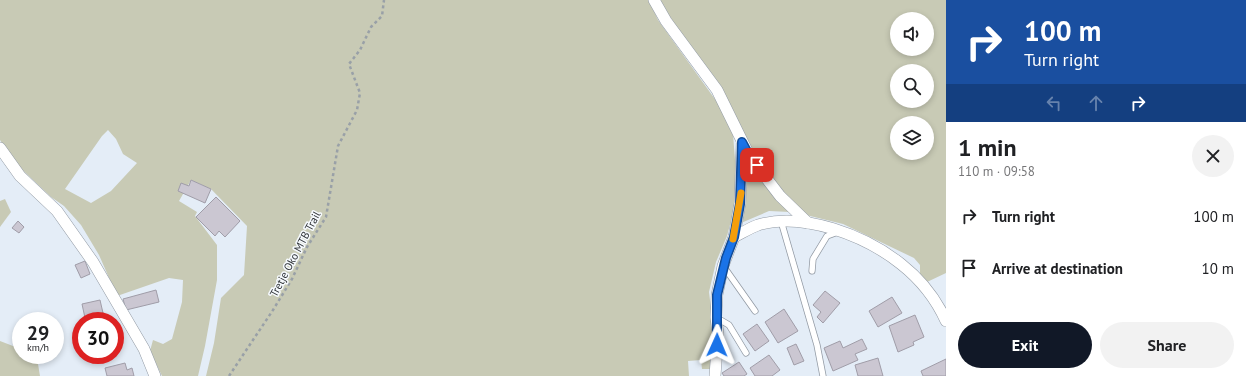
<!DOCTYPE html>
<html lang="en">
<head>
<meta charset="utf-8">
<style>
	:root { --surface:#fff; --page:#f2f2f2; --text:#202124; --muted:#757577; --accent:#111827 }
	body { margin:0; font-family:"PT Sans",sans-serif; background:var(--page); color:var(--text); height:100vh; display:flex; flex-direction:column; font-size:15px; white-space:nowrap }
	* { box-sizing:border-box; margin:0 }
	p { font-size:13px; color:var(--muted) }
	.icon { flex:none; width:22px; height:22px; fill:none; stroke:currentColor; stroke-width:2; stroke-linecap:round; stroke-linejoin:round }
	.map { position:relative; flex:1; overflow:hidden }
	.details { display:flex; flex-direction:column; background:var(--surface); width:300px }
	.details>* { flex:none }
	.hud { background:#1a4fa0; color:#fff; overflow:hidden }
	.tools { position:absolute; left:890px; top:12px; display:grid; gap:8px }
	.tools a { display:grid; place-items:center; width:44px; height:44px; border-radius:50%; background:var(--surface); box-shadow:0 2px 6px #0003; font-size:20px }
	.speed { position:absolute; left:12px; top:312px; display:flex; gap:8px; font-size:20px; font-weight:700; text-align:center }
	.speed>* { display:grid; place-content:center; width:52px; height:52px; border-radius:50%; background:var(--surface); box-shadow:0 2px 6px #0003; line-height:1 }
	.speed small { font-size:10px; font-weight:400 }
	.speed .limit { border:6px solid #d22; background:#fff; color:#111 }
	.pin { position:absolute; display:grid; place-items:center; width:34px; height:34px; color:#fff; margin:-17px; border-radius:8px; box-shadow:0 2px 6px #0006 }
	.me { position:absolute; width:44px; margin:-22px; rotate:1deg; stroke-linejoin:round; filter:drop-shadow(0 0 3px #0008) }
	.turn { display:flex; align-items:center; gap:14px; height:84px; padding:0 12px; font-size:18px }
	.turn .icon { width:52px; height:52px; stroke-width:2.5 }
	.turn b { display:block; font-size:28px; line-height:34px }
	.lanes { display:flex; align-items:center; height:38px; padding:0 12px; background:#0003; justify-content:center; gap:20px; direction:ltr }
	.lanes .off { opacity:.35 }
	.round { display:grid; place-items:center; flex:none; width:42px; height:42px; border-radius:21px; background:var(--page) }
	.head { display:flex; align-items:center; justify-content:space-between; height:68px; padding:0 12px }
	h1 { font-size:24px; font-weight:700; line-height:30px }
	.primary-button { display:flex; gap:8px; margin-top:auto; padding:8px 12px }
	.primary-button a { flex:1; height:46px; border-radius:24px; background:var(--accent); color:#fff; font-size:16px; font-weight:700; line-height:46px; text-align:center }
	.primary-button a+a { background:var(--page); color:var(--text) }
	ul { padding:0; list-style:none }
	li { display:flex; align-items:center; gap:12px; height:52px; padding:0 12px }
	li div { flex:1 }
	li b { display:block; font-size:15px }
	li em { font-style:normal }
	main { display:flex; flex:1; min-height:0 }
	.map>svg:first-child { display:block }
	.green { fill:#c8cab5; fill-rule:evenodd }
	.building { fill:#cbc7d2; stroke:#a09da8 }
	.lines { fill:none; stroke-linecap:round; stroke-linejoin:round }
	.lane-casing { stroke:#929aa4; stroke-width:7 }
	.street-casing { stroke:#929aa4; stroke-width:12 }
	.path { stroke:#99a0a7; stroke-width:2.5; stroke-dasharray:3 3; stroke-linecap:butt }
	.lane { stroke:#fff; stroke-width:5.5 }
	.street { stroke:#fff; stroke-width:11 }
	.route-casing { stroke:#114b97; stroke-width:10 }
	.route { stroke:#1a73e8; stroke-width:7 }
	.slow { stroke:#f59e0b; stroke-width:7 }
	.labels { text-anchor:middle; stroke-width:3; stroke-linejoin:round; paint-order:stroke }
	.street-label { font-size:11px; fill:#303438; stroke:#f6fafe }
</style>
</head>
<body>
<main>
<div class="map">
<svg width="946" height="376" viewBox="0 0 946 376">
	<rect width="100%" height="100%" fill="#e4edf7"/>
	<!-- green -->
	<g class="green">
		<path d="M 0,0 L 649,0 L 658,20 L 717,102 L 733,134 L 736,173 L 736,202 L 727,236 L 716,262 L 709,292 L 714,333 L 711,369 L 702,369 L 701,360 L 688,361 L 689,376 L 206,376 L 214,343 L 221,298 L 244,275 L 247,226 L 211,189 L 191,180 L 179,201 L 197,212 L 195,216 L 217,245 L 217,280 L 205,346 L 198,376 L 162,376 L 150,351 L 153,340 L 163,344 L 172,339 L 182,302 L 183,280 L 169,278 L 117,296 L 99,255 L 81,225 L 64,206 L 51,197 L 13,161 L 0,140 ZM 108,130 L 116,139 L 123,154 L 137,163 L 111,191 L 91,203 L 65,189 L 102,136 Z"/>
		<path d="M 660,0 L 946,0 L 946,273 L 927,282 L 920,274 L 920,265 L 914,258 L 843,224 L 806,215 L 790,201 L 758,160 L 719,84 L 681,35 ZM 897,19 L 927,19 L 927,49 L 897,49 ZM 897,71 L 927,71 L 927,101 L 897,101 ZM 897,123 L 927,123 L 927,153 L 897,153 Z"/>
		<path d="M 746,162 L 759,173 L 790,212 L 769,211 L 741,223 L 747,184 Z"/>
		<path d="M 5,199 L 11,212 L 0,227 L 0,201 Z"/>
		<path d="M 0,341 L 13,346 L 21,346 L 21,355 L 31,355 L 38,364 L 40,376 L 0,376 Z"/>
	</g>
	<!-- building -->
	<g class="building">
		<path d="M 191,180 L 211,189 L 205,203 L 178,191 L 181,183 L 189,186 Z"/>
		<path d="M 216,197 L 240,221 L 225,237 L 219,231 L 215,236 L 196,217 Z"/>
		<path d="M 18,221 L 24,227 L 19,233 L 12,228 Z"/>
		<path d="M 85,261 L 90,274 L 81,278 L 75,265 Z"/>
		<path d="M 156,290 L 159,302 L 126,310 L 123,299 Z"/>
		<path d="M 825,291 L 840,303 L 823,323 L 817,317 L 821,312 L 813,305 Z"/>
		<path d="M 892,297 L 902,313 L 878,327 L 869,311 Z"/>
		<path d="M 100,300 L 103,313 L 85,318 L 82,304 Z"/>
		<path d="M 784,309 L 798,331 L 778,343 L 765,322 Z"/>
		<path d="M 915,315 L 924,337 L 913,342 L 914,345 L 898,352 L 889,326 Z"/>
		<path d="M 757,324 L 769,341 L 755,351 L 743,334 Z"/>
		<path d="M 862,339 L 867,349 L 855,354 L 858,360 L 833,371 L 824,348 L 840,341 L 843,348 Z"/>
		<path d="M 796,344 L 804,361 L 794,365 L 787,348 Z"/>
		<path d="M 769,355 L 780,370 L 772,376 L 755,376 L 750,368 Z"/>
		<path d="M 878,358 L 883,376 L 858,376 L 855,365 Z"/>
		<path d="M 946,359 L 946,376 L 923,376 L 921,371 Z"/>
		<path d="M 739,362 L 747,374 L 744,376 L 724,376 L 722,373 Z"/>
		<path d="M 125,363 L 127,370 L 132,368 L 134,376 L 107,376 L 105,368 Z"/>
	</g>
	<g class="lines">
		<!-- lane casing -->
		<g class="lane-casing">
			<g id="lane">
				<path d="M 781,221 L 817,345 L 823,376"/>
				<path d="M 724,267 L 755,311"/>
				<path d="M 812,271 L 813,259 L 827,236 L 838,232"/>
				<path d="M 717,318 L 729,325 L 746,353"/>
			</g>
		</g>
		<!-- street casing -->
		<g class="street-casing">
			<g id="street">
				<path d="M 654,0 L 666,21 L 717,90 L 750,157 L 780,196 L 808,223"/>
				<path d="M 0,148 L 20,176 L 57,211 L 93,262 L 144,349 L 155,376"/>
				<path d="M 734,237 L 740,203 L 742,142"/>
				<path d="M 715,376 L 718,334 L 716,317 L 717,295 L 723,266 L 734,237 C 742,233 750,228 758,225 C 803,211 866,236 901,264 C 920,279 936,299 946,321"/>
			</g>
		</g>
		<!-- path -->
		<path class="path" d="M 229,376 L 273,310 L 292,279 L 307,247 L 326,217 L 338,146 L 357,110 L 360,93 L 349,64 L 360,50 L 371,27 L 382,16 L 384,0"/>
		<!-- lane -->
		<use href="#lane" class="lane"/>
		<!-- street -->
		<use href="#street" class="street"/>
	</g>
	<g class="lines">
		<!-- route casing -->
		<g class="route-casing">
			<path id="route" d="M 717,345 L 717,295 L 726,258 L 734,237 L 740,204 L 742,142 L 750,157 L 757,165"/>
		</g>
		<!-- route -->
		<use href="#route" class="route"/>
		<!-- slow -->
		<path class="slow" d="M 733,239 L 741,193"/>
	</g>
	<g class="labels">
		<!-- street labels -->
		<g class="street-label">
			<text transform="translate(295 254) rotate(-62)" y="4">Tretje Oko MTB Trail</text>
		</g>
	</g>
</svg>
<div class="tools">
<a><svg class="icon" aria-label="sound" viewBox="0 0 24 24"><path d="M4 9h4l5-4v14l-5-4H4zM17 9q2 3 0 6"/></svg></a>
<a><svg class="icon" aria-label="search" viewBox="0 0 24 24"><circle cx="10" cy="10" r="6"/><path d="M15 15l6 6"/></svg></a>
<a><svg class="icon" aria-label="layers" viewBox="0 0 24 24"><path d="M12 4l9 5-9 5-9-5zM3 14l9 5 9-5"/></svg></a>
</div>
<div class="speed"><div>29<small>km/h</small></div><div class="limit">30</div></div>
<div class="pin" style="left:757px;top:165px;background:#d93025"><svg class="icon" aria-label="arrive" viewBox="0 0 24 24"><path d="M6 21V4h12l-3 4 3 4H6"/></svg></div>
<svg class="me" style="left:717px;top:345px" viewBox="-20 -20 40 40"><path d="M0-17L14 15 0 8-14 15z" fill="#1a73e8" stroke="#fff" stroke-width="4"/></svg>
</div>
<section class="details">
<div class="hud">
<div class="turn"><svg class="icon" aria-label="right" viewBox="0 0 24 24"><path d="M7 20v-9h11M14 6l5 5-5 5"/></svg><div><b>100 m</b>Turn right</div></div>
<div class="lanes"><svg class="icon off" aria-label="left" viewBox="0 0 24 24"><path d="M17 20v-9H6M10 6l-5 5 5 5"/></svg><svg class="icon off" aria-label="ahead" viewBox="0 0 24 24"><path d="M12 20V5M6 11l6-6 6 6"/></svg><svg class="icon" aria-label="right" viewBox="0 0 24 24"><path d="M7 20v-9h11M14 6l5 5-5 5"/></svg></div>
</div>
<div class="head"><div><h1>1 min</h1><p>110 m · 09:58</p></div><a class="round"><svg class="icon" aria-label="close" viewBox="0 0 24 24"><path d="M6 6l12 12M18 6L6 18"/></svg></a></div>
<ul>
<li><svg class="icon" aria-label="right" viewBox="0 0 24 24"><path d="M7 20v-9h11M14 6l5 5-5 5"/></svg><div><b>Turn right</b></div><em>100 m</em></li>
<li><svg class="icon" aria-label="arrive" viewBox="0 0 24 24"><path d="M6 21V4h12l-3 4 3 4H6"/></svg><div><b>Arrive at destination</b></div><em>10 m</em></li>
</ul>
<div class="primary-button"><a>Exit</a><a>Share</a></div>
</section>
</main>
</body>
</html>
